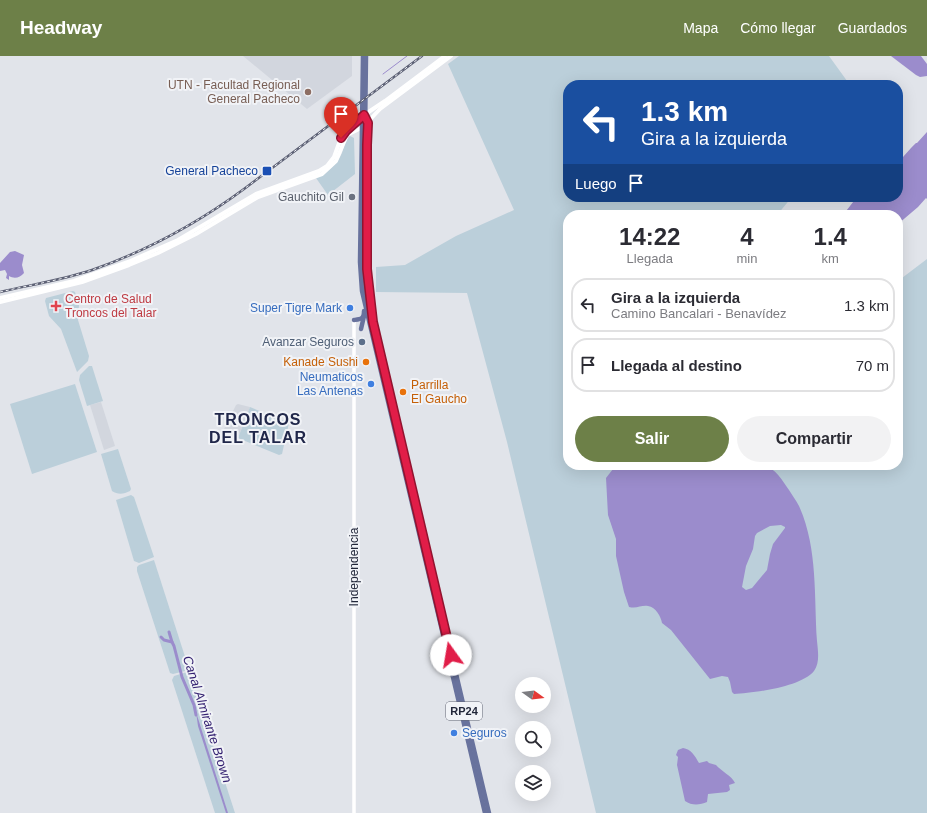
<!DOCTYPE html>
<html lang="es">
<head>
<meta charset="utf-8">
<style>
	:root { --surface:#fff; --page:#f2f2f3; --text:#2b2b33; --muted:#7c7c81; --line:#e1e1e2; --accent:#6d8048 }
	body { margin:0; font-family:Helvetica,sans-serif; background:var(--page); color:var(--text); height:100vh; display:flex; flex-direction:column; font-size:15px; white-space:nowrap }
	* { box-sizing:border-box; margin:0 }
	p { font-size:13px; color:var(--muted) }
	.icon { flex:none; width:22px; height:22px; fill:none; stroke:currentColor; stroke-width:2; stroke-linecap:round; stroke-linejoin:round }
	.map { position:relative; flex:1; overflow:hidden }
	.drawer { position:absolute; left:563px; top:154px; width:340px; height:260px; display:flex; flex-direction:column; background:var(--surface); border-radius:16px; box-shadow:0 4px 16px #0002 }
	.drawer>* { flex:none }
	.banner { position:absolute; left:563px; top:24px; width:340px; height:122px; border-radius:16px; box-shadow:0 4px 16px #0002; background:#1a4fa0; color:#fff; overflow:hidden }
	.needle { width:26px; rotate:105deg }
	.fabs { position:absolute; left:515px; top:621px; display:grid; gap:8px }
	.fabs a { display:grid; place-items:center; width:36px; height:36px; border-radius:50%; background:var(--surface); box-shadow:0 4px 16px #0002; font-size:20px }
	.pin { position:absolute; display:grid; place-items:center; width:34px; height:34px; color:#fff; margin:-41px -17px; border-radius:50% 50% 50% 0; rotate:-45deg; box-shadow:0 0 4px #0007 }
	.pin .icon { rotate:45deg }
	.me { position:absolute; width:44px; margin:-22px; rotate:347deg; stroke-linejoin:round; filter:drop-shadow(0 0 3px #0008) }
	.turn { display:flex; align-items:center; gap:14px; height:84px; padding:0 12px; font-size:18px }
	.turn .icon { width:52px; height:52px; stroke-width:2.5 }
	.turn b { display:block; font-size:28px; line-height:34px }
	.then { display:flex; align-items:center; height:38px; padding:0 12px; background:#0003; gap:8px; font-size:15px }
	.eta { display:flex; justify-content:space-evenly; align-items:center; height:68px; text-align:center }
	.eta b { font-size:24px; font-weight:800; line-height:28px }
	.action { display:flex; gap:8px; margin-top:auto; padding:8px 12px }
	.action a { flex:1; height:46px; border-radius:24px; background:var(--accent); color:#fff; font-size:16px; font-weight:800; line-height:46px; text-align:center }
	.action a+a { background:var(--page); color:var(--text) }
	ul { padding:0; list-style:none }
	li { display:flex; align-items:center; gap:12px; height:54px; margin:0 8px 6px; padding:0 4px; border:2px solid var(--line); border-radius:16px }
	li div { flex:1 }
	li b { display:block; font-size:15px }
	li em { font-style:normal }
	header { display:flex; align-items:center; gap:24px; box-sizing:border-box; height:56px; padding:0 20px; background:var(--accent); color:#fff }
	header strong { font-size:19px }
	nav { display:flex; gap:22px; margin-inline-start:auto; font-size:14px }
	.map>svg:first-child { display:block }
	.built { fill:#d2d6de }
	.green { fill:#bbcfda }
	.water { fill:#9b8ccc; fill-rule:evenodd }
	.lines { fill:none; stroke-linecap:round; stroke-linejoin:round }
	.stream { stroke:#9b8ccc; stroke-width:1 }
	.canal { stroke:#9b8ccc; stroke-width:3 }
	.tertiary { stroke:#fff; stroke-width:3.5 }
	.secondary { stroke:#fff; stroke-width:4 }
	.primary { stroke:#68729d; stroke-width:4.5 }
	.rail-casing { stroke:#5d6175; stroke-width:2.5 }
	.rail { stroke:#f1f3f7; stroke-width:1; stroke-dasharray:3; stroke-linecap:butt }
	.route-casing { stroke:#92132f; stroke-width:10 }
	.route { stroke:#e11d48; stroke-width:7 }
	.education-dot { fill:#8d6e63; stroke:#f1f3f7; stroke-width:1.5 }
	.transit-dot { fill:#1a4fb4; stroke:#f1f3f7; stroke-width:1.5 }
	.worship-dot { fill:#6b7280; stroke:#f1f3f7; stroke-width:1.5 }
	.health-dot { fill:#e0444e; stroke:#f1f3f7; stroke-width:1.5 }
	.shop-dot { fill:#3f7fe0; stroke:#f1f3f7; stroke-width:1.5 }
	.service-dot { fill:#5c6f8a; stroke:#f1f3f7; stroke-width:1.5 }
	.food-dot { fill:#e8710a; stroke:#f1f3f7; stroke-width:1.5 }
	.labels { text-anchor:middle; stroke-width:4; stroke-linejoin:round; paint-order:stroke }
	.shield { fill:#f1f3f7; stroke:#606473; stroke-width:1 }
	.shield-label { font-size:11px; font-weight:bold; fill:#22273a }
	.education-label { font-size:12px; fill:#785e54; stroke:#f1f3f7; text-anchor:end }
	.transit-label { font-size:12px; fill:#164399; stroke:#f1f3f7; text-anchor:end }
	.worship-label { font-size:12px; fill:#5b616d; stroke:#f1f3f7; text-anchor:end }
	.health-label { font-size:12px; fill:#be3a42; stroke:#f1f3f7; text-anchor:start }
	.shop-label { font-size:12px; fill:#366cbe; stroke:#f1f3f7; text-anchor:end }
	.service-label { font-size:12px; fill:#4e5e75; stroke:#f1f3f7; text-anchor:end }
	.food-label { font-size:12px; fill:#c56008; stroke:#f1f3f7; text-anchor:end }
	.street-label { font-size:12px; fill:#22273a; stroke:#f1f3f7 }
	.water-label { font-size:13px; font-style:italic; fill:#342171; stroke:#f1f3f7 }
	.district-label { font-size:16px; font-weight:bold; letter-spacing:1px; fill:#20274a; stroke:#f1f3f7 }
</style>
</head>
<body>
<header>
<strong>Headway</strong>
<nav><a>Mapa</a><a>Cómo llegar</a><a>Guardados</a></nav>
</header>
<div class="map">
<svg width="927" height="757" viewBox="0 0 927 757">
	<rect width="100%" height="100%" fill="#e1e4ea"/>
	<!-- built -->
	<g class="built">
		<path d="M 243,0 L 352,0 L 352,20 L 307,53 Z"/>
		<path d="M 101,346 L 115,390 L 104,394 L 90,349 Z"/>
		<path d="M 238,348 L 250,351 L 238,382 L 225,378 L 223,375 L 236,349 Z"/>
	</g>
	<!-- green -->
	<g class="green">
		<path d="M 459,0 L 829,0 L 850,29 L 568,29 L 568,141 L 792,141 L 777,159 L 568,159 L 568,409 L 898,409 L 898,225 L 927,203 L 927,757 L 596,757 L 507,386 L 467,237 L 376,236 L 376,211 L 405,209 L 456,180 L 514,154 L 448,8 Z"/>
		<path d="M 350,80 L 354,82 L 355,118 L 328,139 L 316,122 C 327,116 337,109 342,97 C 344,91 345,84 350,80 Z"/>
		<path d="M 73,235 L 75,236 L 79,249 L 78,264 L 89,300 L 88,305 L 77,316 L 61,273 L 49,260 L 45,245 L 46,242 Z"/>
		<path d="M 89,310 L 92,310 L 103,345 L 87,350 L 79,324 L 80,319 Z"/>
		<path d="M 75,328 L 97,396 L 32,418 L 10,348 Z"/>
		<path d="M 250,351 L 289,367 L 282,398 L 279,399 L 238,382 Z"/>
		<path d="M 118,393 L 131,433 L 130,435 C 124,438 118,439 112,435 L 101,398 Z"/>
		<path d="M 131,439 L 134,441 L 154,501 L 139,507 L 134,505 L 116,444 Z"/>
		<path d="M 154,504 L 188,610 L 185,615 L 173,618 L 170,617 L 137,515 L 137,511 L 139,509 Z"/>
		<path d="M 187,616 L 190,618 L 235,757 L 215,757 L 172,624 L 174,620 Z"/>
	</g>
	<!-- water -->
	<g class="water">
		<path d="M 891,0 L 921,0 L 927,8 L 927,20 L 920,21 L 916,19 Z"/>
		<path d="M 927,76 L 927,143 L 926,142 L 918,151 L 898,168 L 898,159 L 843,159 L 857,141 L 898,141 L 898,106 C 905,100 909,93 916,87 L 917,87 Z"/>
		<path d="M 15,195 L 24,199 L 22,209 L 24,217 C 20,222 14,223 9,220 L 9,224 L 6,222 L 7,218 L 5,214 L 0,215 L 0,207 L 10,196 Z"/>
		<path d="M 612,409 L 764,409 C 776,413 782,424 789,434 C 792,439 796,444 799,450 C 818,492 814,540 817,585 C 818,595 820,607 814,615 C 801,631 754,637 734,638 L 732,636 L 730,626 L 728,621 L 722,620 L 710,623 L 671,574 L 662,567 C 661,561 656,551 648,550 C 641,549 637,553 629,551 L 624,536 L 616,500 L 616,483 L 608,459 L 606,422 L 613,413 ZM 781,469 L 785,471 L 785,472 L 773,488 L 770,498 L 767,514 L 752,532 L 746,534 L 742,531 L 746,510 L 753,493 L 755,480 L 757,477 L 770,470 Z"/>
		<path d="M 196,656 L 228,757 L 226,757 L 198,670 Z"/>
		<path d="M 683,692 C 691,693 695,700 699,707 L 707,705 L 709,707 L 716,709 C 721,715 732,720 735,727 L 729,729 L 730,734 L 727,736 L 708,738 L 707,746 C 700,749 692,750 685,745 L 677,709 L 678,701 L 676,699 L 678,694 Z"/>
	</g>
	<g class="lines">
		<!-- stream -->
		<path class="stream" d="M 383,18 L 407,0"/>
		<!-- canal -->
		<g class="canal">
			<path d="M 169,576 L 172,586"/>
			<path d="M 161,581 L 164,584 L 172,586 L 174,590 L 182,621 L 194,649 L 196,659"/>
		</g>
		<!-- tertiary -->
		<path class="tertiary" d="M 354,757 L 354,264"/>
		<!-- secondary -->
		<g class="secondary">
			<path d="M 368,66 L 367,213 L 370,237"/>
			<path d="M 0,242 L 74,225 L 128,206 L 178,184 L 256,138 L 319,115 L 327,110 L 334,101 L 342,79 L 358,63 L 385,45 L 445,0"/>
			<path d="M 0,246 L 82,226 L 129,209 L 158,197 L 196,178 L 258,141 L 322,118 L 336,105 L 347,79 L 363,71 L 380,53 L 451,0"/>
		</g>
		<!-- primary -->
		<g class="primary">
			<path d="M 363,0 L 361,140 L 360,206 L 362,235 L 485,757"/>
			<path d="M 365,80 L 366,0"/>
			<path d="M 364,134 L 364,206 L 366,238 L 489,757"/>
			<path d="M 370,237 L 371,249"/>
			<path d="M 354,264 C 361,263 364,263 364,255"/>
			<path d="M 361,273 L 364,260"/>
		</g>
		<!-- rail casing -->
		<g class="rail-casing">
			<path id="rail" d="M 0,236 C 30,229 62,224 92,214 C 146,195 198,167 244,133 L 422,0"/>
		</g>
		<!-- rail -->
		<use href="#rail" class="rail"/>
	</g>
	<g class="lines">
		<!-- route casing -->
		<g class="route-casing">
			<path id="route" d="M 341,82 L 346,75 L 364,59 L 368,67 L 367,89 L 367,213 L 373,266 L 451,599"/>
		</g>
		<!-- route -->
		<use href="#route" class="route"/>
	</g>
	<!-- markers -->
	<circle class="education-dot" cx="308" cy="36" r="4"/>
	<rect class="transit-dot" x="262" y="110" width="10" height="10" rx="2"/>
	<circle class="worship-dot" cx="352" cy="141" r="4"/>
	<path class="health-dot" d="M54 244h4v4h4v4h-4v4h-4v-4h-4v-4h4z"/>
	<g class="shop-dot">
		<circle cx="350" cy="252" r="4"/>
		<circle cx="371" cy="328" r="4"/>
		<circle cx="454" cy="677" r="4"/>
	</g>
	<circle class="service-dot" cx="362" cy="286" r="4"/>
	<g class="food-dot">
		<circle cx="366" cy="306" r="4"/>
		<circle cx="403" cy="336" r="4"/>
	</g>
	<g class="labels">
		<!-- shield labels -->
		<rect class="shield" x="446" y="646" width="36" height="18" rx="3"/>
		<g class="shield-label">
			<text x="464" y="659">RP24</text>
		</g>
		<!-- education labels -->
		<g class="education-label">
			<text x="300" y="33">UTN - Facultad Regional<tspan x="300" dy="14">General Pacheco</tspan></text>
		</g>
		<!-- transit labels -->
		<g class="transit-label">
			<text x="258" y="119">General Pacheco</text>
		</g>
		<!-- worship labels -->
		<g class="worship-label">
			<text x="344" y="145">Gauchito Gil</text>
		</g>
		<!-- health labels -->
		<g class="health-label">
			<text x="65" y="247">Centro de Salud<tspan x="65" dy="14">Troncos del Talar</tspan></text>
		</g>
		<!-- shop labels -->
		<g class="shop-label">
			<text x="342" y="256">Super Tigre Mark</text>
			<text x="363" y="325">Neumaticos<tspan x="363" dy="14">Las Antenas</tspan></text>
			<text x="462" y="681" text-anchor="start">Seguros</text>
		</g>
		<!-- service labels -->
		<g class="service-label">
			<text x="354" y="290">Avanzar Seguros</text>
		</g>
		<!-- food labels -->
		<g class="food-label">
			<text x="358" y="310">Kanade Sushi</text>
			<text x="411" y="333" text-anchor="start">Parrilla<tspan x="411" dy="14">El Gaucho</tspan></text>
		</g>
		<!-- street labels -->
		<g class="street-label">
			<text transform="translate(354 511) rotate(-90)" y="4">Independencia</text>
		</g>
		<!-- water labels -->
		<g class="water-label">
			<text transform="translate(208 663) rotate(72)" y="5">Canal Almirante Brown</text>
		</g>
		<!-- district labels -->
		<g class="district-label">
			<text x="258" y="369">TRONCOS<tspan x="258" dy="18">DEL TALAR</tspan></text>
		</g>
	</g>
</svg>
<div class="fabs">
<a><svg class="needle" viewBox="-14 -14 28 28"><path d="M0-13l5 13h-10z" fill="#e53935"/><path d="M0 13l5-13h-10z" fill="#7c7c81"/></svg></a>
<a><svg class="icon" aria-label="search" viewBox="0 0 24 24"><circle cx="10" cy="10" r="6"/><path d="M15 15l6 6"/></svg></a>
<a><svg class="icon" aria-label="layers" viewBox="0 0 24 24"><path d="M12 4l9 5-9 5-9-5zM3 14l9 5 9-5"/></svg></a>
</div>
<div class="pin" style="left:341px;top:82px;background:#d93025"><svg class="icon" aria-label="arrive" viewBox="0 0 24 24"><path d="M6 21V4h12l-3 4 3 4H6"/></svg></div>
<svg class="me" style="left:451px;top:599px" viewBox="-20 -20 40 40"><circle r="19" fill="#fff"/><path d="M0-13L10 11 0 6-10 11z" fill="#e11d48"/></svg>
<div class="banner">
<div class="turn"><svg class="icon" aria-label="left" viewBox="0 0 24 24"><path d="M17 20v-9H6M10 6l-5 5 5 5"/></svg><div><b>1.3 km</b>Gira a la izquierda</div></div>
<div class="then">Luego<svg class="icon" aria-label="arrive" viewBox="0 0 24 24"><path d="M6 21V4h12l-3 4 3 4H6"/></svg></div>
</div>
<section class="drawer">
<div class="eta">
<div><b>14:22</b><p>Llegada</p></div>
<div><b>4</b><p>min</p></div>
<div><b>1.4</b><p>km</p></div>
</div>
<ul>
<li><svg class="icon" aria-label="left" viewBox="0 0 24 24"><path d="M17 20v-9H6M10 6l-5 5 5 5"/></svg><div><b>Gira a la izquierda</b><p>Camino Bancalari - Benavídez</p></div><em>1.3 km</em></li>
<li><svg class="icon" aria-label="arrive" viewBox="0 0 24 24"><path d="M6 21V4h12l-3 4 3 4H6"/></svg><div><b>Llegada al destino</b></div><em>70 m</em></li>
</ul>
<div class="action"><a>Salir</a><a>Compartir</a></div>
</section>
</div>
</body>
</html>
